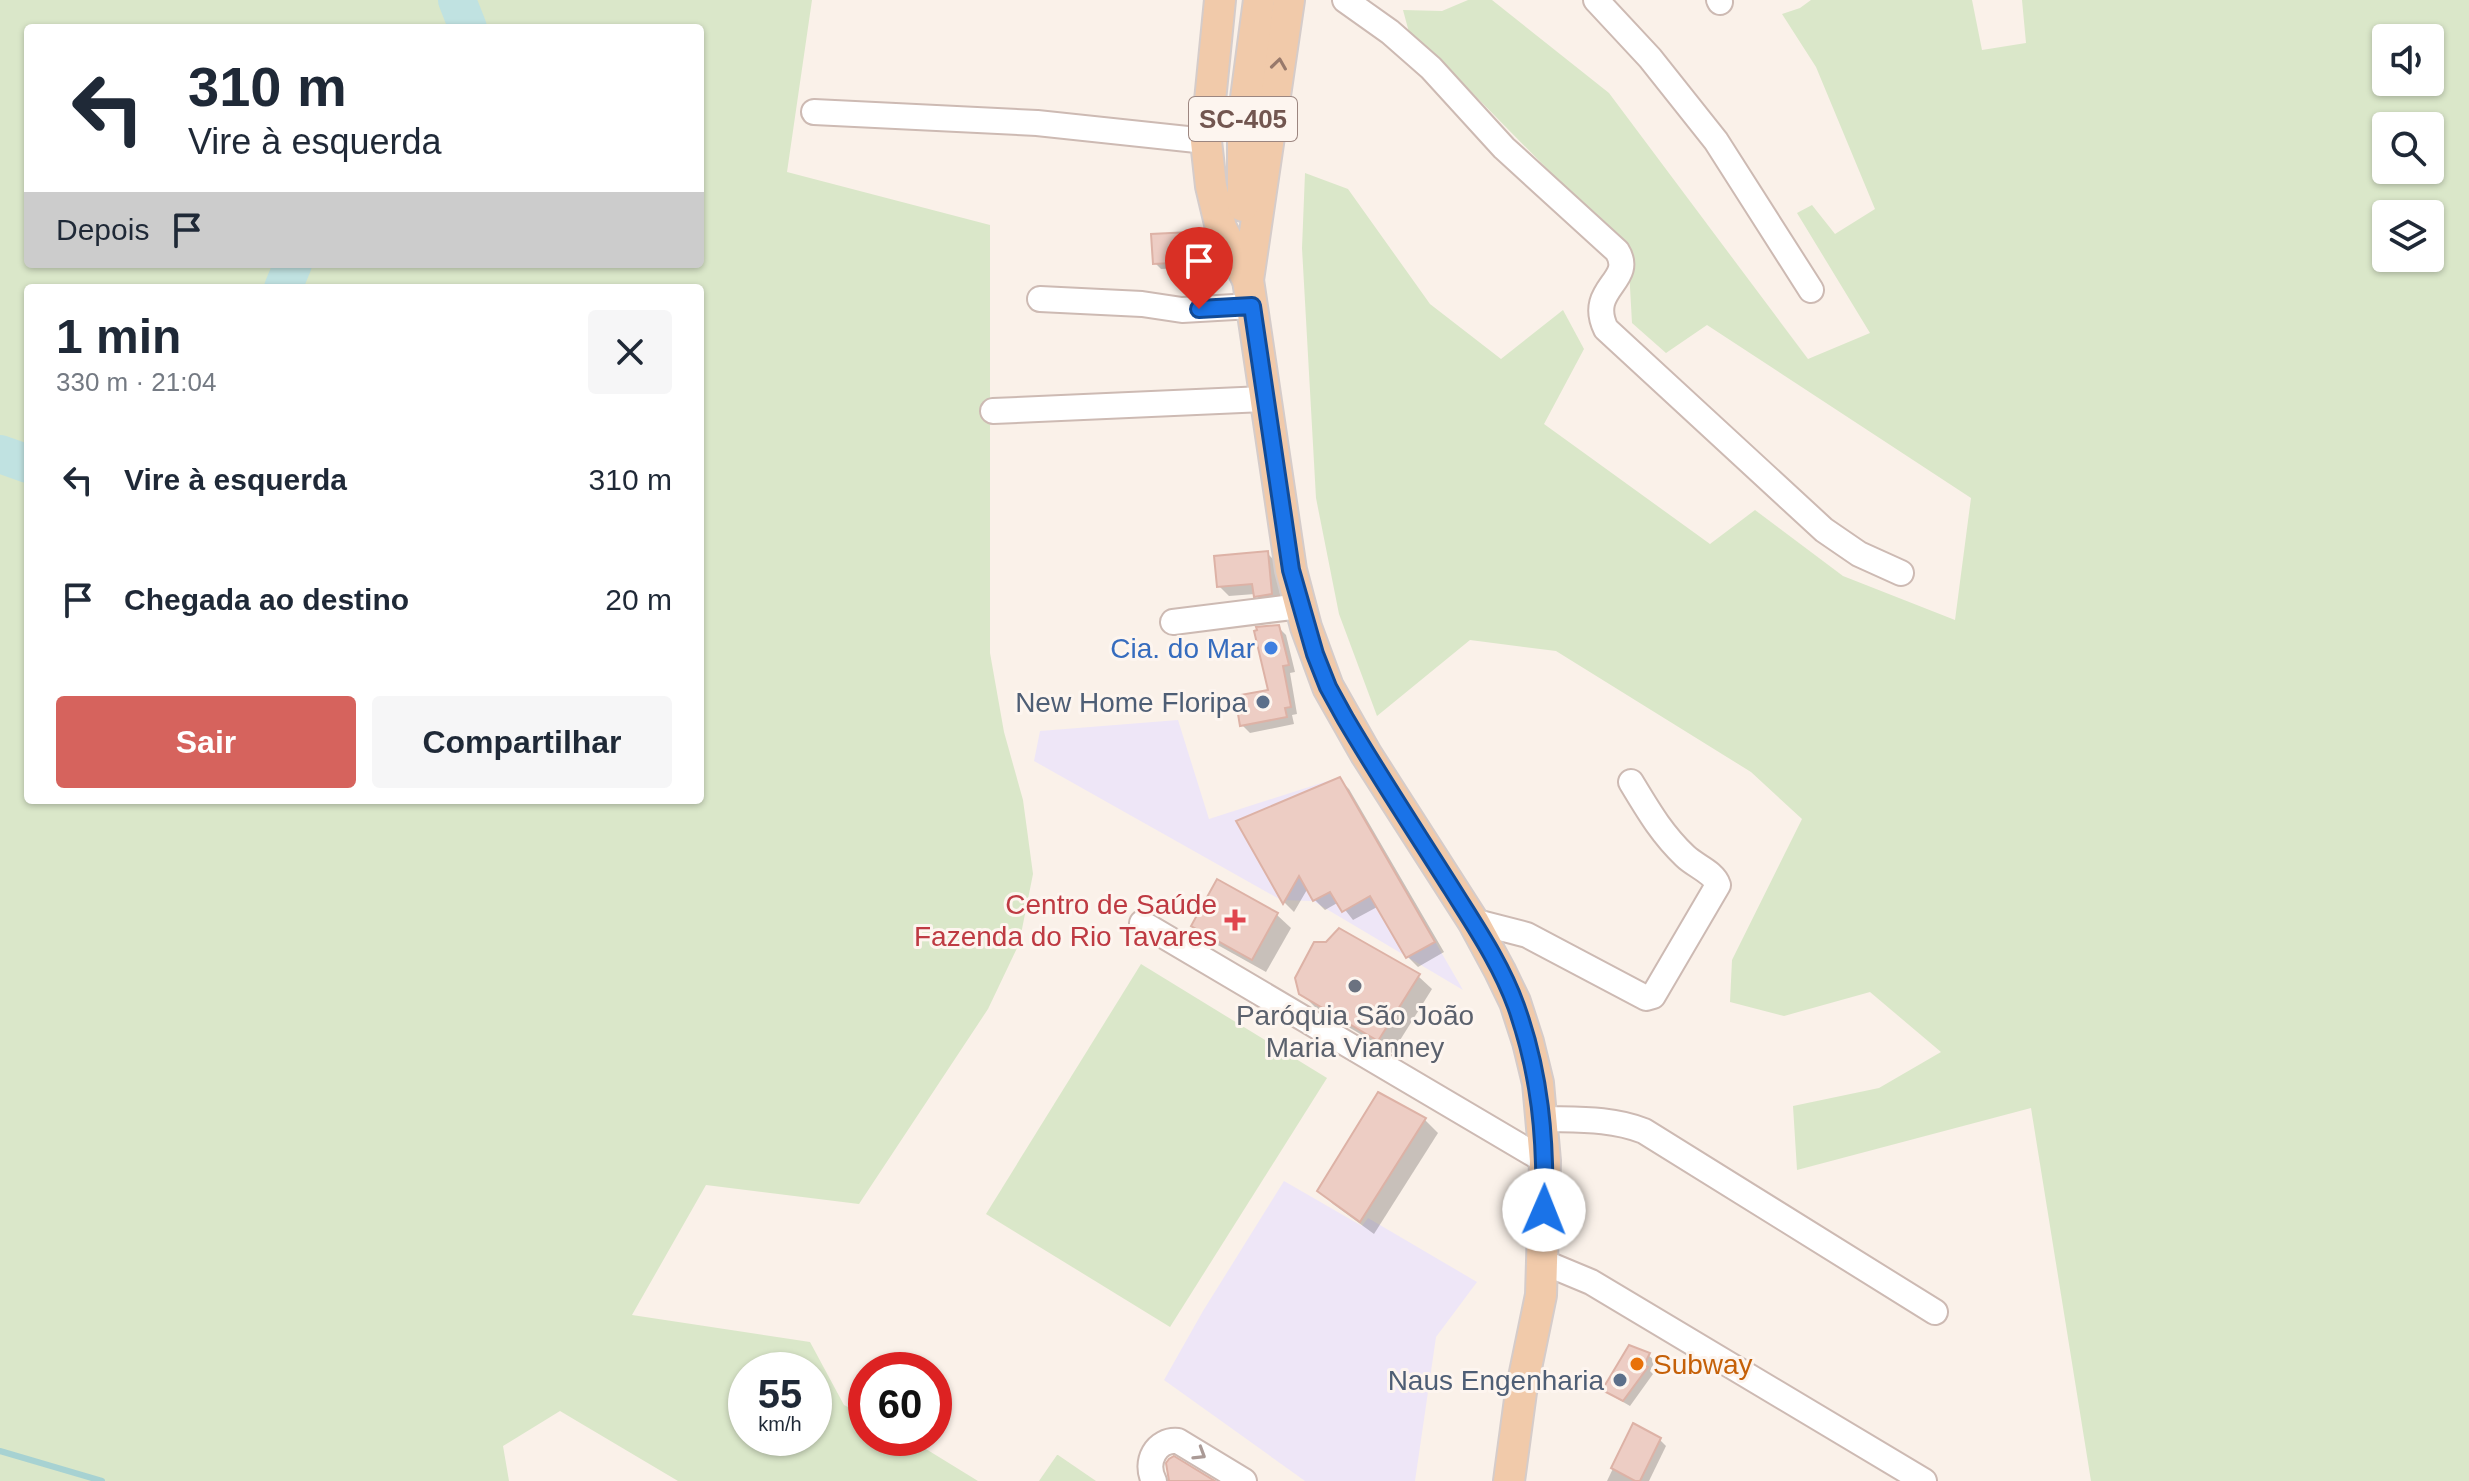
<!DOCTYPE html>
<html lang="pt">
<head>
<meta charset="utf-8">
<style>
	:root { --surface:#fff; --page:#f6f6f7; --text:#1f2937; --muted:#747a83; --accent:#d6635d }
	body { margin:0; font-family:Arial,sans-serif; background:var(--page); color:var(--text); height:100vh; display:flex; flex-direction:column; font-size:30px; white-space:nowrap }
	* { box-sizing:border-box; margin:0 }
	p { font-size:26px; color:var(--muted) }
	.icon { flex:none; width:44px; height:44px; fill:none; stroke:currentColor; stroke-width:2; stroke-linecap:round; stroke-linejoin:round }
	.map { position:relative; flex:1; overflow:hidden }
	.details { position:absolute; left:24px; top:284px; width:680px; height:520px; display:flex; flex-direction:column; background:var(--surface); border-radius:8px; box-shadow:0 2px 6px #0004 }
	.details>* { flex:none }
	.top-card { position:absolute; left:24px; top:24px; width:680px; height:244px; border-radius:8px; box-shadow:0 2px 6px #0004; background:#fff; color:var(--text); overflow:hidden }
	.buttons { position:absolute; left:2372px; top:24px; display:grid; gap:16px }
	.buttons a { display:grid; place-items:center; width:72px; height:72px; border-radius:8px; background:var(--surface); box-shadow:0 2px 6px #0004; font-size:40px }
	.speed { position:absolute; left:728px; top:1352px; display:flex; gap:16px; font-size:40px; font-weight:700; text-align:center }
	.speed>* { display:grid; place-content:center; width:104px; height:104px; border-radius:50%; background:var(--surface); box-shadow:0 2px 6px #0004; line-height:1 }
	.speed small { font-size:20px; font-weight:400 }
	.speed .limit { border:12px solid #d22; background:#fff; color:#111 }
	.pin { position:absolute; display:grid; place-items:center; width:68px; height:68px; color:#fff; margin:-82px -34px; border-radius:50% 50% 50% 0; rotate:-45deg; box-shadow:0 0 8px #0007 }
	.pin .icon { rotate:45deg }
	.me { position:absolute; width:88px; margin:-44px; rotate:1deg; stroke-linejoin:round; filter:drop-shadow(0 0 6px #0008) }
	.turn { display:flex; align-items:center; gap:28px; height:168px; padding:0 32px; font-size:36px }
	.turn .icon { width:104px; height:104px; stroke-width:2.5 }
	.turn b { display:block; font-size:56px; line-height:68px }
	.then { display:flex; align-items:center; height:76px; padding:0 32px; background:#0003; gap:16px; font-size:30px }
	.round { display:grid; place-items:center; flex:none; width:84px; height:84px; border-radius:8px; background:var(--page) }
	.head { display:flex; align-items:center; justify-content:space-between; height:136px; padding:0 32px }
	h1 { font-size:48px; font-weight:700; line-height:60px }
	.primary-button { display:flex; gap:16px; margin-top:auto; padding:16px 32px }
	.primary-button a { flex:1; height:92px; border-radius:8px; background:var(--accent); color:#fff; font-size:32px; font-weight:700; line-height:92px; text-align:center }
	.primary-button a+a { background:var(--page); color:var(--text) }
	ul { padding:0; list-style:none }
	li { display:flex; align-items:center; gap:24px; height:120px; padding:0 32px }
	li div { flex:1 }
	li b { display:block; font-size:30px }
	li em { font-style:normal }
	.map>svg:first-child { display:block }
	.education { fill:#eee6f7 }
	.green { fill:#dae7c9; fill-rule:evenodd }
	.shadow { fill:#0003 }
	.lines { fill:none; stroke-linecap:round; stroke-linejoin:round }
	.stream { stroke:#a7d2d2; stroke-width:6 }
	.river { stroke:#c0e2e1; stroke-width:38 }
	.building { fill:#edcdc4; stroke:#ddb2a6; stroke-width:2 }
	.minor-casing { stroke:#cdbab3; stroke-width:28 }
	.major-casing { stroke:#d5ccca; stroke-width:34 }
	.minor { stroke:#fff; stroke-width:24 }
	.major { stroke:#f1caaa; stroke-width:30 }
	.oneway { stroke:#98796b }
	.oneway2 { stroke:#aa9a96 }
	.route-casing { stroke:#114b97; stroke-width:20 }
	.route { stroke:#1a73e8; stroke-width:14 }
	.shop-dot { fill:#3f7fe0; stroke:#fdf5ef; stroke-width:3 }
	.service-dot { fill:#5c6f8a; stroke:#fdf5ef; stroke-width:3 }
	.health-dot { fill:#e0444e; stroke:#fdf5ef; stroke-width:3 }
	.worship-dot { fill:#6b7280; stroke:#fdf5ef; stroke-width:3 }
	.food-dot { fill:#e8710a; stroke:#fdf5ef; stroke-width:3 }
	.labels { text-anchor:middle; stroke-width:6; stroke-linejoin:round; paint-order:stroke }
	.shield { fill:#fdf5ef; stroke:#9c8680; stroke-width:2 }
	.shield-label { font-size:26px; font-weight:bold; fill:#725650 }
	.shop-label { font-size:28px; fill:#366cbe; stroke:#fdf5ef; text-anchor:end }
	.service-label { font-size:28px; fill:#4e5e75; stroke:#fdf5ef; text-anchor:end }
	.health-label { font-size:28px; fill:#be3a42; stroke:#fdf5ef; text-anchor:end }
	.worship-label { font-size:28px; fill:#5b616d; stroke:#fdf5ef }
	.food-label { font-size:28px; fill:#c56008; stroke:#fdf5ef; text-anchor:start }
</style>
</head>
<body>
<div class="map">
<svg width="2469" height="1481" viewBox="0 0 2469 1481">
	<rect width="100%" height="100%" fill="#faf1e9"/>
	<!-- education -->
	<g class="education">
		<path d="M 1178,720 L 1209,819 L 1340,777 L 1463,990 L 1313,901 L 1281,900 L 1034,761 L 1040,731 Z"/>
		<path d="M 1284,1181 L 1362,1226 L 1368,1218 L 1477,1282 L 1436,1337 L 1415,1481 L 1305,1481 L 1164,1380 L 1203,1311 Z"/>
	</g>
	<!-- green -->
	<g class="green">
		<path d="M 0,0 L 812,0 L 787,172 L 990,225 L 990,653 L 1004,732 L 1023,800 L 1033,874 L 1019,944 L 988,1009 L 859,1204 L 706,1185 L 632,1315 L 810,1342 L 844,1405 L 866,1416 L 866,1438 L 908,1438 L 978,1481 L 678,1481 L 560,1411 L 503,1446 L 509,1481 L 0,1481 ZM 28,28 L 700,28 L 700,264 L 28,264 ZM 28,288 L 700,288 L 700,800 L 28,800 ZM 746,1370 L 814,1370 L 814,1438 L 746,1438 Z"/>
		<path d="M 1468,0 L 1492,0 L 1609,93 L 1808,359 L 1870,333 L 1797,213 L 1812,205 L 1835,234 L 1875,209 L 1816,67 L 1782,14 L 1800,8 L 1811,0 L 1972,0 L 1982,50 L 2026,43 L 2022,0 L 2469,0 L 2469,1481 L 2091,1481 L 2031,1108 L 1797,1170 L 1793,1106 L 1879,1088 L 1941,1052 L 1870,992 L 1784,1016 L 1730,1002 L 1732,960 L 1802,819 L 1751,772 L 1556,651 L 1470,640 L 1377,716 L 1339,614 L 1316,498 L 1302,248 L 1305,173 L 1348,189 L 1430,304 L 1501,359 L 1563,310 L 1584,349 L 1544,424 L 1710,544 L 1755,510 L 1843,576 L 1955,620 L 1971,498 L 1707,325 L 1666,353 L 1632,323 L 1628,251 L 1437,57 L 1410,36 L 1403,10 L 1442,11 ZM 2386,38 L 2430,38 L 2430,82 L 2386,82 ZM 2386,126 L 2430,126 L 2430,170 L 2386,170 ZM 2386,214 L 2430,214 L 2430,258 L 2386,258 Z"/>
		<path d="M 1141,964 L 1327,1078 L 1170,1327 L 986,1214 Z"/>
		<path d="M 1057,1455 L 1058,1455 L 1096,1481 L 1039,1481 Z"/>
	</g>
	<!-- shadow -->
	<g class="shadow">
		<path d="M 1191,234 L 1197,240 L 1198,267 L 1161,269 L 1155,263 Z"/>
		<path d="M 1267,553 L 1277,563 L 1281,604 L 1265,606 L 1255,594 L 1229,596 L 1219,586 Z"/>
		<path d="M 1278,627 L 1286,635 L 1295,672 L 1290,673 L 1297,714 L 1292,715 L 1294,724 L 1250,733 L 1242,725 L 1271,692 Z"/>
		<path d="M 1339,779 L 1349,789 L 1444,952 L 1418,967 L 1408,957 L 1379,906 L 1353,920 L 1339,902 L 1325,910 L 1315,900 L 1308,888 L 1294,912 L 1285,903 L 1239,822 Z"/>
		<path d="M 1218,882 L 1277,915 L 1291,928 L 1266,972 L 1207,939 L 1194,925 Z"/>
		<path d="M 1418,976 L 1432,989 L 1392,1053 L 1315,1007 L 1301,993 Z"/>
		<path d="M 1424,1119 L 1438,1133 L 1374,1234 L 1333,1204 L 1319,1191 Z"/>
		<path d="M 1648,1355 L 1655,1361 L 1650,1371 L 1653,1374 L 1630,1406 L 1611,1395 L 1604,1389 Z"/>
		<path d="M 1634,1425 L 1660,1440 L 1666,1446 L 1649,1481 L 1607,1481 Z"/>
	</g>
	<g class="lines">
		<!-- stream -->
		<path class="stream" d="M 0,1451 L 102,1481"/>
		<!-- river -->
		<g class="river">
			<path d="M 457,0 L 468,28"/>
			<path d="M 283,288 L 293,264"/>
			<path d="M 0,454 L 28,464"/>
		</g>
	</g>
	<!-- building -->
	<g class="building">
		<path d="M 1191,232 L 1193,262 L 1153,264 L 1151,234 Z"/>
		<path d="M 1268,551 L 1272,594 L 1254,597 L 1252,584 L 1217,587 L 1214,556 Z"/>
		<path d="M 1279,625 L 1289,665 L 1283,666 L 1291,707 L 1285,708 L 1287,717 L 1240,726 L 1235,696 L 1268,690 L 1254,631 L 1257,630 L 1256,627 Z"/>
		<path d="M 1340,777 L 1435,942 L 1406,958 L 1370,896 L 1342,912 L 1330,892 L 1313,901 L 1299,876 L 1283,904 L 1236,821 Z"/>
		<path d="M 1217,879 L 1278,913 L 1252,960 L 1191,926 Z"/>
		<path d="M 1339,928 L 1420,974 L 1378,1041 L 1299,994 L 1295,978 L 1314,942 L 1326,942 Z"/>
		<path d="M 1378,1092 L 1426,1118 L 1360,1222 L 1317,1191 Z"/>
		<path d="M 1629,1345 L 1650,1353 L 1644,1365 L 1648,1367 L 1623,1401 L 1602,1390 Z"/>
		<path d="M 1633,1423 L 1661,1438 L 1640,1481 L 1635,1481 L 1611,1468 Z"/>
		<path d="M 1174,1456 L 1215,1481 L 1169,1481 L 1166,1463 L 1169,1459 Z"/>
	</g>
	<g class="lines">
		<!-- minor casing -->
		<g class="minor-casing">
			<g id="minor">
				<path d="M 1345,0 L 1390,32 L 1431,68 L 1504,148 L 1617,251 C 1636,281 1586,288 1606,329 L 1824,530 L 1859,554 L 1901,573"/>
				<path d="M 1596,0 L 1650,58 L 1716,141 L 1811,290"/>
				<path d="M 1719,0 L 1720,2"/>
				<path d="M 814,112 L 1037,123 L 1206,141"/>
				<path d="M 1040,299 L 1142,304 L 1182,310 L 1252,306"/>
				<path d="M 993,411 L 1264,399"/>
				<path d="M 1173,622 L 1300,606"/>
				<path d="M 1473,921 L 1527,935 L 1646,998 L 1653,996 L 1718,885 C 1714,872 1695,866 1685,856 C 1661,833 1648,810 1631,782"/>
				<path d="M 1142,923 L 1545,1161"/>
				<path d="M 1543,1119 C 1578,1120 1611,1118 1644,1131 L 1935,1312"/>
				<path d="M 1543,1262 L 1591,1282 L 1924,1481"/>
				<path d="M 1154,1481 C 1144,1462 1156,1439 1178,1441 L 1244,1481"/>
			</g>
		</g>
		<!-- major casing -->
		<g class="major-casing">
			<g id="major">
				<path d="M 1220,0 L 1206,141 L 1211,186 L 1221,228 L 1248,280"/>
				<path d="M 1289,0 L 1248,280 L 1291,570 L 1306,627 L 1328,687 L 1366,754 L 1473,921 L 1500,971 L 1515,1002 L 1528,1042 L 1538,1083 L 1545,1161 L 1541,1295 L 1521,1392 L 1509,1481"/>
				<path d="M 1243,206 L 1243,121 L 1259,0"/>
			</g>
		</g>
		<!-- minor -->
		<use href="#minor" class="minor"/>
		<!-- major -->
		<use href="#major" class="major"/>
	</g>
	<!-- one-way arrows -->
	<defs><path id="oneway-chevron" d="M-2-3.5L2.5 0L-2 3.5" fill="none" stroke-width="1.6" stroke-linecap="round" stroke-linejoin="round" transform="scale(2)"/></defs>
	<use class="oneway" href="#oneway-chevron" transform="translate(1279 64) rotate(-82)"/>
	<use class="oneway2" href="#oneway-chevron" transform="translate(1200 1454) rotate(32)"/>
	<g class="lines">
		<!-- route casing -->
		<g class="route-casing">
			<path id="route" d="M 1199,309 L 1252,306 L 1291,570 L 1315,654 L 1328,687 L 1345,718 C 1379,776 1416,832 1452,889 C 1475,926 1501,964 1516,1006 C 1540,1073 1546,1139 1544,1210"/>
		</g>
		<!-- route -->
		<use href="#route" class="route"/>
	</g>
	<!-- markers -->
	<circle class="shop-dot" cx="1271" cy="648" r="8"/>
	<g class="service-dot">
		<circle cx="1263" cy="702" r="8"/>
		<circle cx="1620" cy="1380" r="8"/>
	</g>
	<path class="health-dot" d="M1231 908h8v8h8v8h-8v8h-8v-8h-8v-8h8z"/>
	<circle class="worship-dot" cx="1355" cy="986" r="8"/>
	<circle class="food-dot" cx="1637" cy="1364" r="8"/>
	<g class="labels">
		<!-- shield labels -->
		<rect class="shield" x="1189" y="97" width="108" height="44" rx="6"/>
		<g class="shield-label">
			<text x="1243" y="128">SC-405</text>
		</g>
		<!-- shop labels -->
		<g class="shop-label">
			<text x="1255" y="658">Cia. do Mar</text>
		</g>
		<!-- service labels -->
		<g class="service-label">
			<text x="1247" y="712">New Home Floripa</text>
			<text x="1604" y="1390">Naus Engenharia</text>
		</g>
		<!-- health labels -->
		<g class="health-label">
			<text x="1217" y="914">Centro de Saúde<tspan x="1217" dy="32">Fazenda do Rio Tavares</tspan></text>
		</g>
		<!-- worship labels -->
		<g class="worship-label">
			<text x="1355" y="1025">Paróquia São João<tspan x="1355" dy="32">Maria Vianney</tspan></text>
		</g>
		<!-- food labels -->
		<g class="food-label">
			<text x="1653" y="1374">Subway</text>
		</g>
	</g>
</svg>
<div class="buttons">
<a><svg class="icon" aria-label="sound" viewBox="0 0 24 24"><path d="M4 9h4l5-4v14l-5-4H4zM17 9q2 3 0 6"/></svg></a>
<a><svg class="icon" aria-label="search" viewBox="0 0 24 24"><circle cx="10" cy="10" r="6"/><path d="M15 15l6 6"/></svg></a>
<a><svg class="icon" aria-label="layers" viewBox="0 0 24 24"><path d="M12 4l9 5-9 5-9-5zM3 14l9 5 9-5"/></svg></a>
</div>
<div class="speed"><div>55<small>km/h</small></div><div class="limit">60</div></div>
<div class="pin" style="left:1199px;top:309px;background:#d93025"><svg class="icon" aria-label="arrive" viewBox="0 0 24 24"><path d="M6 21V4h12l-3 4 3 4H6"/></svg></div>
<svg class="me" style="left:1544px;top:1210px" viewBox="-20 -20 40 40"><circle r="19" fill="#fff"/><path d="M0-13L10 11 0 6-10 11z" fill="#1a73e8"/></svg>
<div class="top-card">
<div class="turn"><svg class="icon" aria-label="left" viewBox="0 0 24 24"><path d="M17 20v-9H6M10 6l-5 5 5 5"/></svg><div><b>310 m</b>Vire à esquerda</div></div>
<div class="then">Depois<svg class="icon" aria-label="arrive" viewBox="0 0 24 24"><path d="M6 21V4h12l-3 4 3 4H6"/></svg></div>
</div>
<section class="details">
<div class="head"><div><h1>1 min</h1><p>330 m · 21:04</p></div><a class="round"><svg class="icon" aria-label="close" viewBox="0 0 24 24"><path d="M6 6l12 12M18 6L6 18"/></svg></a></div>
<ul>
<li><svg class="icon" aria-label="left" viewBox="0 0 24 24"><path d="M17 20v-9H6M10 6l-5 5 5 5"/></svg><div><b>Vire à esquerda</b></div><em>310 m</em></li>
<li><svg class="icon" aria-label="arrive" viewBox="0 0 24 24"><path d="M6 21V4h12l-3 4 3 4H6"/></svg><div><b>Chegada ao destino</b></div><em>20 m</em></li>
</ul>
<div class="primary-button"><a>Sair</a><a>Compartilhar</a></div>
</section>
</div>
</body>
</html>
